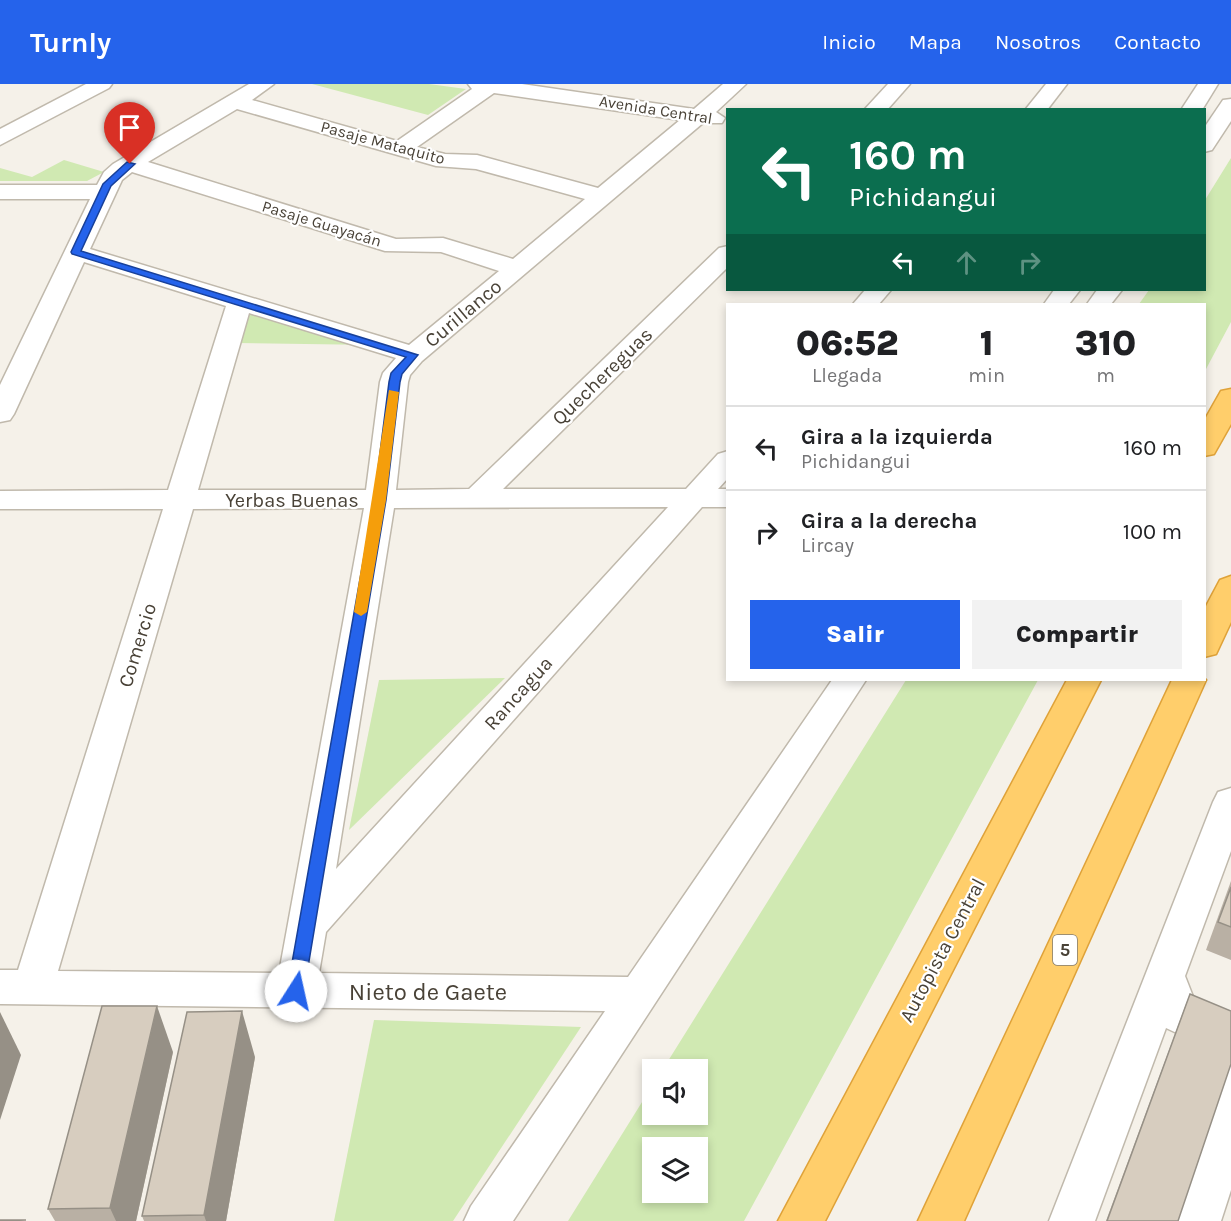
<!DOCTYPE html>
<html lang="es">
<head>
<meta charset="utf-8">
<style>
	:root { --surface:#fff; --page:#f2f2f2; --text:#202124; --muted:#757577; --line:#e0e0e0; --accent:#2563eb }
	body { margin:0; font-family:Karla,sans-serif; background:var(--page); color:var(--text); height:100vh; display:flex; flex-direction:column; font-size:22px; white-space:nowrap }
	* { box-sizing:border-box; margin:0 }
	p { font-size:20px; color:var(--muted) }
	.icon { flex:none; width:33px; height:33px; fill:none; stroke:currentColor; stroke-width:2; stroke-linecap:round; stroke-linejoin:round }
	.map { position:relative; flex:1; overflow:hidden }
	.details { position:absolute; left:726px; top:219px; width:480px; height:378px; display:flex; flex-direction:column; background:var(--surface); border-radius:0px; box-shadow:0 3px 9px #0003 }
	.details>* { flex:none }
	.banner { position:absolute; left:726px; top:24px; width:480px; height:183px; border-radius:0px; box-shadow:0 3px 9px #0003; background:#0b6e4f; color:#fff; overflow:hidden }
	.tools { position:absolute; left:642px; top:975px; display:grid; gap:12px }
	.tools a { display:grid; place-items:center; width:66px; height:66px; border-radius:0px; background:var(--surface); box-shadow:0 3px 9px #0003; font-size:30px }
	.pin { position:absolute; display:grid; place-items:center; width:51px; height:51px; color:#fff; margin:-62px -26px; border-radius:50% 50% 50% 0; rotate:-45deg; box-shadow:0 0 6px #0007 }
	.pin .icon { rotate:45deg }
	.me { position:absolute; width:66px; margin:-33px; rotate:10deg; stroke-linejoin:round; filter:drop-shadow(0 0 4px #0008) }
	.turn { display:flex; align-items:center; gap:21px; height:126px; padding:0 24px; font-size:27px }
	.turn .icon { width:78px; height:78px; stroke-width:2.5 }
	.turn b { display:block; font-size:42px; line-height:51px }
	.lanes { display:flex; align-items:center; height:57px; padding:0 24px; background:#0003; justify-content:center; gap:30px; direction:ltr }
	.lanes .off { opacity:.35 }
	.eta { display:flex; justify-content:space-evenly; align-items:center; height:102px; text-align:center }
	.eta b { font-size:36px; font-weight:800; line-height:42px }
	.button { display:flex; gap:12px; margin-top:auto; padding:12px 24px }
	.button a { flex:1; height:69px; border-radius:0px; background:var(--accent); color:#fff; font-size:24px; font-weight:800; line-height:69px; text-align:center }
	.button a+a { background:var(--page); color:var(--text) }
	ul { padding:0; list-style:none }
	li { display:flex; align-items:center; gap:18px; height:84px; padding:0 24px; border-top:2px solid var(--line) }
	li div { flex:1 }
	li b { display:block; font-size:22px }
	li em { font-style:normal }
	header { display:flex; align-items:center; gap:36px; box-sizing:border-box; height:84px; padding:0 30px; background:var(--accent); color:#fff }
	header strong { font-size:28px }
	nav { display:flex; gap:33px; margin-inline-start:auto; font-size:21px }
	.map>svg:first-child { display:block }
	.green { fill:#d0e9b2; fill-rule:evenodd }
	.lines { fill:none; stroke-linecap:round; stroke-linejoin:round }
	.minor-casing { stroke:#c0b9ac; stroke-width:3 }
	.highway-casing { stroke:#dfa239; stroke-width:3 }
	.minor { fill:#fff; fill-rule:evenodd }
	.highway { fill:#ffce6b; fill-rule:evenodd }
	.wall { fill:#b9b0a4 }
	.shaded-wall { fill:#969086 }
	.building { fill:#d7cdbf; stroke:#969086; stroke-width:1.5 }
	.route { fill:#2563eb; stroke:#184099; stroke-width:1.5 }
	.slow { fill:#f59e0b }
	.labels { text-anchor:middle; stroke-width:4.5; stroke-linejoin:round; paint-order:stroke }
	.far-street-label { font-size:16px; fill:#494237; stroke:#fff }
	.shield { fill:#fff; stroke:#807b73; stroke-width:1.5 }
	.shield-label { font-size:18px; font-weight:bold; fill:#494237 }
	.street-label { font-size:20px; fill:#494237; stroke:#fff }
	.near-street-label { font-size:24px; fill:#494237; stroke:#fff }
</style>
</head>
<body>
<header>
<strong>Turnly</strong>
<nav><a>Inicio</a><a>Mapa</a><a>Nosotros</a><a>Contacto</a></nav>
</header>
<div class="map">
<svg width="1231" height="1137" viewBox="0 0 1231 1137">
	<rect width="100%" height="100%" fill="#f5f1e9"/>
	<!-- green -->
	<g class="green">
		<path d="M 312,0 L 429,0 L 466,5 L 428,31 Z"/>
		<path d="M 1231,74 L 1231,238 L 1205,287 L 1204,220 L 1139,220 L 1149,206 L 1204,206 L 1205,116 Z"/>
		<path d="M 64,76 L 104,88 L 87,97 L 0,97 L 0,84 L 32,93 Z"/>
		<path d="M 246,225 L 374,261 L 236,259 Z"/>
		<path d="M 505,594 L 349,746 L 379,596 Z"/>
		<path d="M 906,596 L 1038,596 L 744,1137 L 568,1137 L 652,1002 L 652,1030 L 698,1030 L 698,986 L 663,985 ZM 652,1064 L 698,1064 L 698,1108 L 652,1108 Z"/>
		<path d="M 374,936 L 581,943 L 453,1137 L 334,1137 Z"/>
	</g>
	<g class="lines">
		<!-- minor casing -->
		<g class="minor-casing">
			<g id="minor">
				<path d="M 86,0 L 112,0 L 109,4 L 0,61 L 0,45 Z"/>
				<path d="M 249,0 L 274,0 L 252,16 L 397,57 L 472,5 L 468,0 L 522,0 L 694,25 L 723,0 L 746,0 L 716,28 L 725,34 L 722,39 L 703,39 L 422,277 L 410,291 L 408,298 L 396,406 L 469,405 L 719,164 L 728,162 L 728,183 L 503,405 L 686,405 L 718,370 L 728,367 L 728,394 L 718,405 L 728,405 L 728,423 L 702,423 L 326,848 L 319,889 L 628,893 L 832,596 L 866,596 L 513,1137 L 464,1137 L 471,1122 L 605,927 L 0,920 L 0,886 L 18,886 L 163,425 L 0,425 L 0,407 L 168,406 L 226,222 L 84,178 L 14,330 L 10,336 L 0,338 L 0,301 L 90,115 L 0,115 L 0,101 L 97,101 L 104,88 L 113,80 ZM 494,9 L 680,36 L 598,104 L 477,71 L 445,70 L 417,63 ZM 237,25 L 436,82 L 476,85 L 585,115 L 513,175 L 443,154 L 396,155 L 148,78 ZM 132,88 L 385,167 L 441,168 L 499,187 L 409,261 L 90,165 L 122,96 ZM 249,229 L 396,274 L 383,289 L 380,298 L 366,406 L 198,406 ZM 668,423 L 336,785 L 394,424 ZM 364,424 L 279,889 L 58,887 L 193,425 Z"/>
				<path d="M 888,0 L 910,0 L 887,26 L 864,26 Z"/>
				<path d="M 1046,0 L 1067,0 L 1047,26 L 1025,26 Z"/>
				<path d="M 1198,0 L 1218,0 L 1202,26 L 1181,26 Z"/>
				<path d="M 1231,15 L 1231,37 L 1212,66 L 1204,68 L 1204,44 L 1223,16 Z"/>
				<path d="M 865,206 L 891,206 L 879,220 L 853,220 Z"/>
				<path d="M 1054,206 L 1080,206 L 1069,220 L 1044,220 Z"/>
				<path d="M 1097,206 L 1122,206 L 1111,220 L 1087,220 Z"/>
				<path d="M 1231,704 L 1231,767 L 1185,892 L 1201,933 L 1195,945 L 1181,951 L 1166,944 L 1095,1137 L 1049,1137 L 1213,718 L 1218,708 Z"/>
				<path d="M 1225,976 L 1231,979 L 1231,1106 L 1221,1137 L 1175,1137 C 1186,1107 1201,1076 1208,1045 C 1213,1021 1199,1005 1210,982 Z"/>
			</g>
		</g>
		<!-- highway casing -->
		<g class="highway-casing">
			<g id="highway">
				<path d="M 1231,305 L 1231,340 L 1214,370 L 1204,372 L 1204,337 L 1221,307 Z"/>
				<path d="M 1231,492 L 1231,538 L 1216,570 L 1204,573 L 1204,526 L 1220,496 Z"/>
				<path d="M 1204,594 L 1206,596 L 964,1137 L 918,1137 L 1172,596 Z"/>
				<path d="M 1067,596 L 1101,596 L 825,1137 L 778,1137 Z"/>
			</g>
		</g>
		<!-- minor -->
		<use href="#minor" class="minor"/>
		<!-- highway -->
		<use href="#highway" class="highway"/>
	</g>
	<!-- wall -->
	<g class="wall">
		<path d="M 1231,797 L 1231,876 L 1206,866 Z"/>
		<path d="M 1190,910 L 1178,1137 L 1106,1137 L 1186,920 Z"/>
		<path d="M 173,968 L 136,1137 L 55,1137 L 48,1125 Z"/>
		<path d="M 255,973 L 226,1137 L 144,1137 L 142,1132 Z"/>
	</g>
	<!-- shaded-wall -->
	<g class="shaded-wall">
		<path d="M 157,922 L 173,968 L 136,1137 L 116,1137 L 110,1124 Z"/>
		<path d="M 242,927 L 255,973 L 226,1137 L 206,1137 L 204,1131 Z"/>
		<path d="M 0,928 L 21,971 L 0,1036 Z"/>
	</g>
	<!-- building -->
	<g class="building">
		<path d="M 1231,803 L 1231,843 L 1218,838 Z"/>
		<path d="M 1190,910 L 1231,927 L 1231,980 L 1178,1137 L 1107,1137 Z"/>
		<path d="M 102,922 L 157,922 L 110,1124 L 48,1125 Z"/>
		<path d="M 242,927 L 204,1131 L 142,1132 L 187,928 Z"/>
		<path d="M 0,1136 L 26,1136 L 0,1137 Z"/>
	</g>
	<!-- route -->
	<path class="route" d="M 127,78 L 135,80 L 111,102 L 81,167 L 418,271 L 402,290 L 400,298 L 386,416 L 304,907 L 302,912 L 290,912 L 287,907 L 374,416 L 389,298 L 391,289 L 406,273 L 72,170 L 71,168 L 103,100 Z"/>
	<!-- slow -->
	<path class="slow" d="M 389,306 L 399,308 L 386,416 L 367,528 L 361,532 L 354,528 Z"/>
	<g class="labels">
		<!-- far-street labels -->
		<g class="far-street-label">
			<text transform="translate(656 25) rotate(9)" y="6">Avenida Central</text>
			<text transform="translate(383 58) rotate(15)" y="6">Pasaje Mataquito</text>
			<text transform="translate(322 139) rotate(17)" y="6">Pasaje Guayacán</text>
		</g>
		<!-- shield labels -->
		<rect class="shield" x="1053" y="851" width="24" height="30" rx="4.5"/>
		<g class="shield-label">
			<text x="1065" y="872">5</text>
		</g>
		<!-- street labels -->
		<g class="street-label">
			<text transform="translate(463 229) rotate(-40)" y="7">Curillanco</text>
			<text transform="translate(602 292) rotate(-44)" y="7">Quechereguas</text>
			<text x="292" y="423">Yerbas Buenas</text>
			<text transform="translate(137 561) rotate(-73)" y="7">Comercio</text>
			<text transform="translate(518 609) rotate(-48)" y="7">Rancagua</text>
			<text transform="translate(942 866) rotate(-62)" y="7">Autopista Central</text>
		</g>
		<!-- near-street labels -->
		<g class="near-street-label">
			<text x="428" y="916">Nieto de Gaete</text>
		</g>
	</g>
</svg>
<div class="tools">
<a><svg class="icon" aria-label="sound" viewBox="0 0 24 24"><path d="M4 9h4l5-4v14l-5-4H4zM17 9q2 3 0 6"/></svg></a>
<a><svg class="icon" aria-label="layers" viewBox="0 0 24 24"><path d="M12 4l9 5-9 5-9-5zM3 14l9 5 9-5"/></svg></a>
</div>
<div class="pin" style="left:130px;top:80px;background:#d93025"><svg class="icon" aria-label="arrive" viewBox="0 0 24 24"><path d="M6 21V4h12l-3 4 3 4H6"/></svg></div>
<svg class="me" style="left:296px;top:907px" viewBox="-20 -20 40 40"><circle r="19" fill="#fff"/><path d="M0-13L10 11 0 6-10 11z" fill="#2563eb"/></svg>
<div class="banner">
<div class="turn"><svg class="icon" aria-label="left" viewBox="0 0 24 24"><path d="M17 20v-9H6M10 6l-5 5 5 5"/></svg><div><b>160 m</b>Pichidangui</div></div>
<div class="lanes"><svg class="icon" aria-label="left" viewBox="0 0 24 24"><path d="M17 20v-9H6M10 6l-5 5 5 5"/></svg><svg class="icon off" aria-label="ahead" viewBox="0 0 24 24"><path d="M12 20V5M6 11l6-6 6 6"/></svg><svg class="icon off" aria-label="right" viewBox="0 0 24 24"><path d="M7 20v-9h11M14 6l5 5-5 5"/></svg></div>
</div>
<section class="details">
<div class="eta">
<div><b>06:52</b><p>Llegada</p></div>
<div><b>1</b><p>min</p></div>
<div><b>310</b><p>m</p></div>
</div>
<ul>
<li><svg class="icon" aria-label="left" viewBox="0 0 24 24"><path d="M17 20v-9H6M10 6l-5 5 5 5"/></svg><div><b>Gira a la izquierda</b><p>Pichidangui</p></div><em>160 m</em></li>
<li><svg class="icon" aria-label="right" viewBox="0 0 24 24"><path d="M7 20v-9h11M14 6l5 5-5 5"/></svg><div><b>Gira a la derecha</b><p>Lircay</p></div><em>100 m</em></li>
</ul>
<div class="button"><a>Salir</a><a>Compartir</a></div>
</section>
</div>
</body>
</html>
